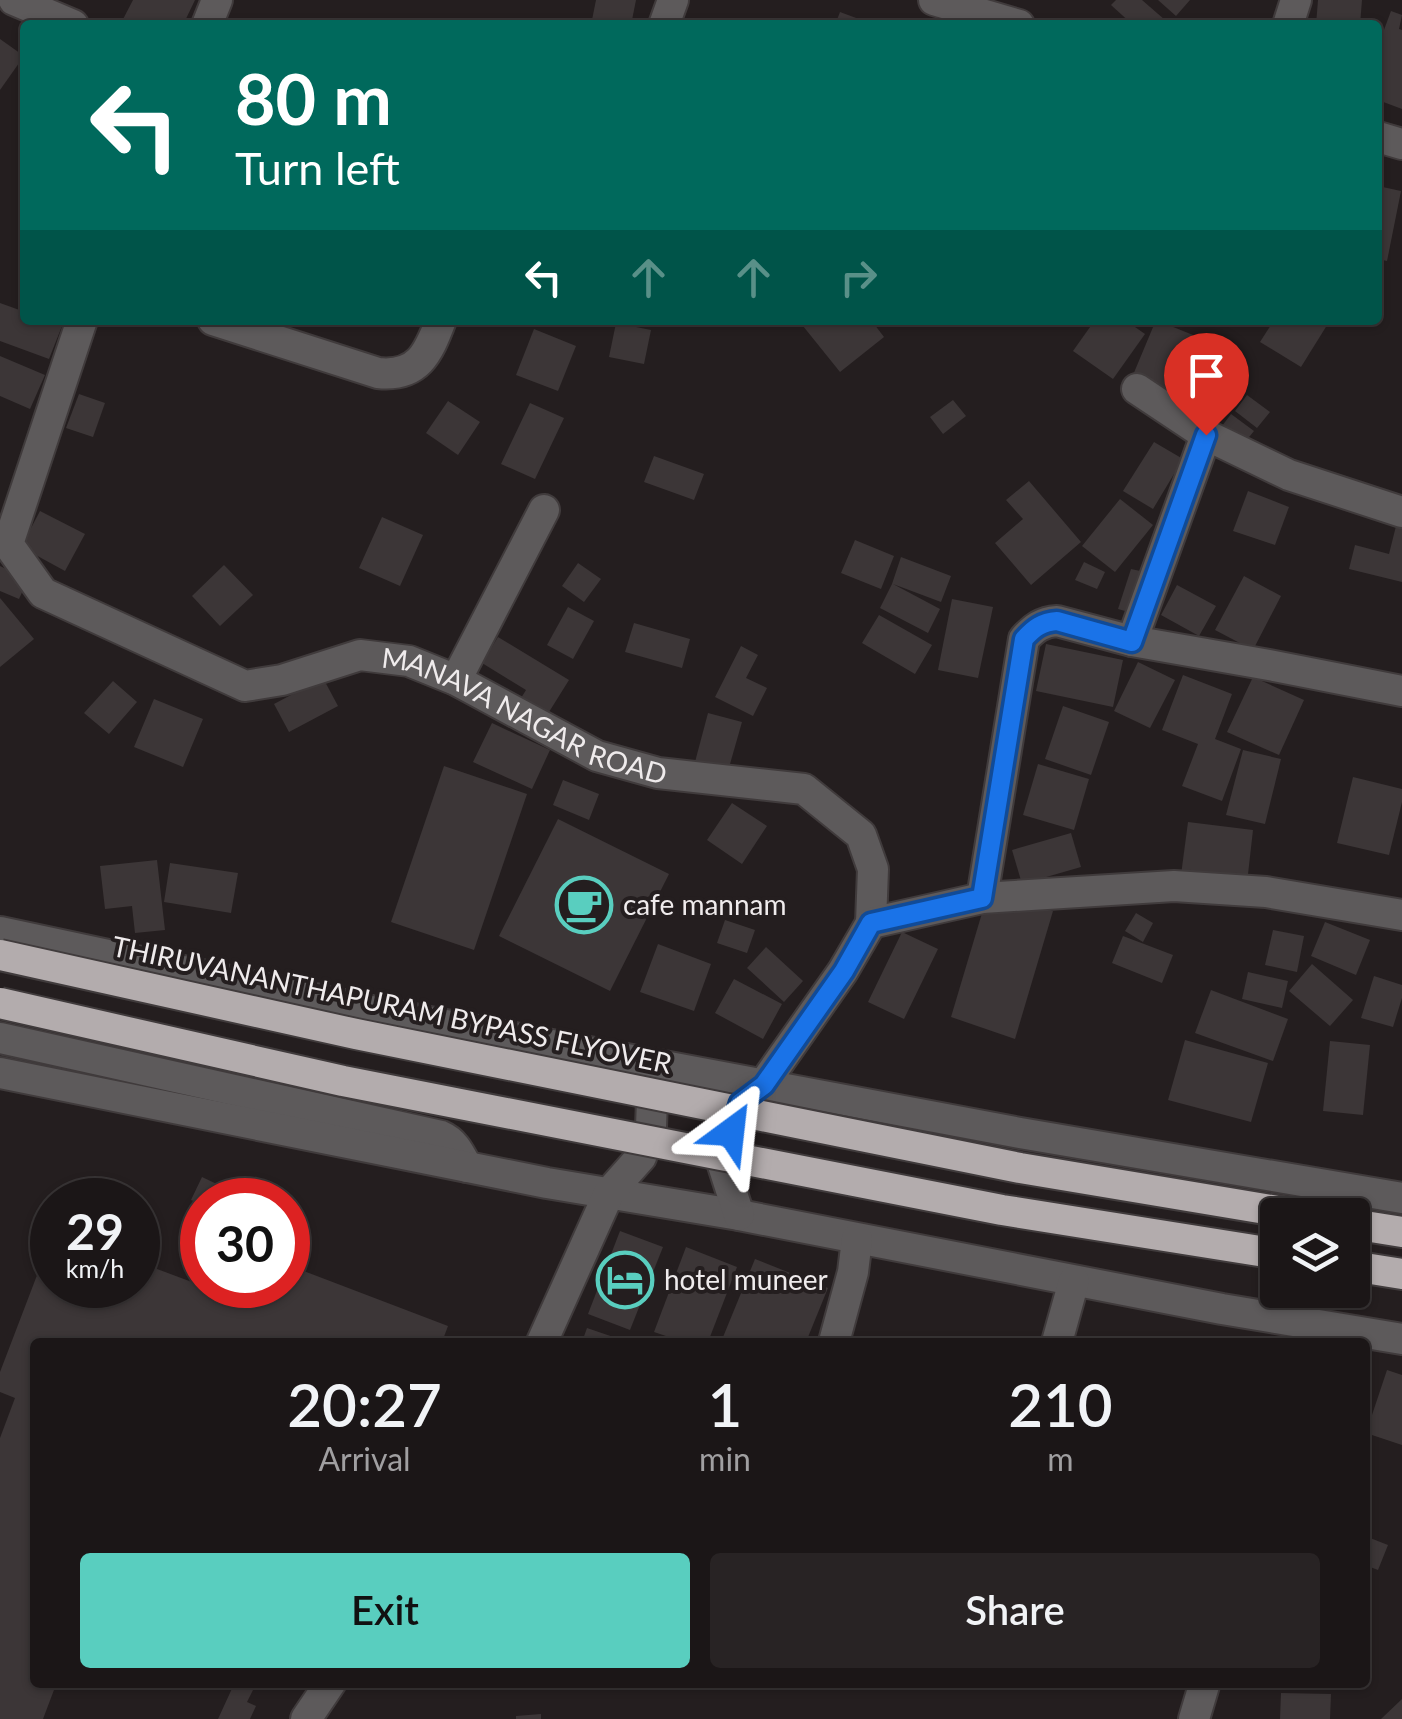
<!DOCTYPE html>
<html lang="en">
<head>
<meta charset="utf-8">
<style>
	:root { --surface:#1b1617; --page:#282324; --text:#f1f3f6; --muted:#a09fa1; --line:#393536; --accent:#59cebf }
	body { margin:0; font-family:Lato,sans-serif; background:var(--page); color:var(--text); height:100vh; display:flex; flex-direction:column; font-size:38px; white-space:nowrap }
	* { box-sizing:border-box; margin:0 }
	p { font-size:32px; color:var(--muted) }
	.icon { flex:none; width:55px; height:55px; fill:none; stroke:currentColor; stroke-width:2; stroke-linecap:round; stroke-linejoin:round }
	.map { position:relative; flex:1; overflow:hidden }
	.panel { position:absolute; left:30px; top:1338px; width:1340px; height:350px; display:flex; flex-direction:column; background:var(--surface); border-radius:10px; box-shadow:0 2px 8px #0004,0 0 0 2px var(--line) }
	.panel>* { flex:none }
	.top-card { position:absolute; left:20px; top:20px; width:1362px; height:305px; border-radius:10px; box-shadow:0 2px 8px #0004,0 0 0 2px var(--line); background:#00695c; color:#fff; overflow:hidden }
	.fabs { position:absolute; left:1260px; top:1198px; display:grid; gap:20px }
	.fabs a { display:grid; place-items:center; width:110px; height:110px; border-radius:10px; background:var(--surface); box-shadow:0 2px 8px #0004,0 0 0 2px var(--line); font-size:50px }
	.speed { position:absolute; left:30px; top:1178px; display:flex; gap:20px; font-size:50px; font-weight:700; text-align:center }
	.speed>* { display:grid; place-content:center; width:130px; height:130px; border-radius:50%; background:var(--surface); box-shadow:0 2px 8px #0004,0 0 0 2px var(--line); line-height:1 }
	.speed small { font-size:25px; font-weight:400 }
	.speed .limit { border:15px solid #d22; background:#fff; color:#111 }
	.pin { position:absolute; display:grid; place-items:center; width:85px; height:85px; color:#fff; margin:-102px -42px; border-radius:50% 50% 50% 0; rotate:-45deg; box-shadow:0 0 10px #0007 }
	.pin .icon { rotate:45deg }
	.me { position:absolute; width:110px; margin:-55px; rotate:30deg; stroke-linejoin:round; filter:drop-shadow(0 0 8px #0008) }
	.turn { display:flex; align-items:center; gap:35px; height:210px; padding:0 50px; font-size:45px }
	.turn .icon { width:130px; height:130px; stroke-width:2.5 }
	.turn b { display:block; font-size:70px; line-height:85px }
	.lanes { display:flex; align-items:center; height:95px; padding:0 50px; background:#0003; justify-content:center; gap:50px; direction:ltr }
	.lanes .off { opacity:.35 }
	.eta { display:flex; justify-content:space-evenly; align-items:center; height:170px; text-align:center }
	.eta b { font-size:60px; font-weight:600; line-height:70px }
	.cta { display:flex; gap:20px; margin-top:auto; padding:20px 50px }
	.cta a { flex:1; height:115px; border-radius:10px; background:var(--accent); color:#111; font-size:40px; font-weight:600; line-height:115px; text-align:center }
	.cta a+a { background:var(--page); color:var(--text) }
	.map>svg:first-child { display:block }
	.building { fill:#3c3637 }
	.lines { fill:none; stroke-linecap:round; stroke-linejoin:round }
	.minor-casing { stroke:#403b3c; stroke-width:34 }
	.highway-casing { stroke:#403b3c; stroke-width:34 }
	.minor { stroke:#5d5a5b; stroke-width:30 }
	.highway { stroke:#b3acad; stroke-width:30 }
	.highway-bridge-casing { stroke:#403b3c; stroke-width:34; stroke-linecap:butt }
	.highway-bridge { stroke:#b3acad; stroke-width:30 }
	.route-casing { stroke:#114b97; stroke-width:25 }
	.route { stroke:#1a73e8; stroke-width:18 }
	.labels { text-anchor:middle; stroke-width:8; stroke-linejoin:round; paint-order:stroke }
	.street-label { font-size:28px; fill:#efebec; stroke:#241e1f }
	.poi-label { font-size:28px; fill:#efebec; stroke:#241e1f; text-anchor:start }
</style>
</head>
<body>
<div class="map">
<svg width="1402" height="1719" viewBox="0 0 1402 1719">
	<rect width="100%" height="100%" fill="#241e1f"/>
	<!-- building -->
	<g class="building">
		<path d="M 133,0 L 195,0 L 183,25 L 120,25 Z"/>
		<path d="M 596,0 L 636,0 L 631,25 L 591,25 Z"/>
		<path d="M 1116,0 L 1142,0 L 1165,20 L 1160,25 L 1133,25 L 1111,5 Z"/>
		<path d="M 1158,0 L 1190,0 L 1176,16 Z"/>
		<path d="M 1318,0 L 1362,0 L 1360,25 L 1316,25 Z"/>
		<path d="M 1391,11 L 1402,15 L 1399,29 L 1402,30 L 1402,109 L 1378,100 L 1378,46 Z"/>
		<path d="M 840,12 L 875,25 L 835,25 Z"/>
		<path d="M 0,39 L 24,56 L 0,90 Z"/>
		<path d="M 1378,186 L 1401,191 L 1387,261 L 1378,259 Z"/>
		<path d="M 0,303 L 25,312 L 25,320 L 46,320 L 62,326 L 49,359 L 0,341 Z"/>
		<path d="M 811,320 L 871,320 L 884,337 L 840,372 L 803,326 Z"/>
		<path d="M 1095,320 L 1125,320 L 1145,334 L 1113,379 L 1073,351 Z"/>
		<path d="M 1156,320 L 1193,335 L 1171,390 L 1133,375 Z"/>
		<path d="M 1274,320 L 1325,320 L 1329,322 L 1301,367 L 1260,342 Z"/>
		<path d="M 616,323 L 651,330 L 644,364 L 609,357 Z"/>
		<path d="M 534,329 L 576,346 L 558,391 L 516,375 Z"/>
		<path d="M 1208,340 L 1245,364 L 1213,413 L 1176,389 Z"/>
		<path d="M 0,356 L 45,375 L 30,409 L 0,396 Z"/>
		<path d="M 79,394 L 105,403 L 93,437 L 66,428 Z"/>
		<path d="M 1247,395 L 1270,412 L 1257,428 L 1235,411 Z"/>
		<path d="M 953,400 L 966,416 L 943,434 L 930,417 Z"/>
		<path d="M 448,401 L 480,422 L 458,455 L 426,433 Z"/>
		<path d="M 530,403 L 564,418 L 535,479 L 501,464 Z"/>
		<path d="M 1231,414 L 1254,431 L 1241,447 L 1219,430 Z"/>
		<path d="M 1154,442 L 1183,459 L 1153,509 L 1123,491 Z"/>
		<path d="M 654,456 L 704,474 L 694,500 L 644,482 Z"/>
		<path d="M 1029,481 L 1081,542 L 1031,585 L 995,543 L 1023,519 L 1006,500 Z"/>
		<path d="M 1248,491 L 1289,507 L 1275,545 L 1233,531 Z"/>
		<path d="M 1120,499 L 1153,525 L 1115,572 L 1082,546 Z"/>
		<path d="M 40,511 L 85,534 L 65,571 L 21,547 Z"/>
		<path d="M 382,517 L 423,535 L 400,586 L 359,568 Z"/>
		<path d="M 1396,526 L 1402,528 L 1402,582 L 1349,569 L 1355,545 L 1389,554 Z"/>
		<path d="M 855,540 L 894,556 L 881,589 L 841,573 Z"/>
		<path d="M 901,557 L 951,576 L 941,602 L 893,584 L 940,609 L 928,633 L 880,608 L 892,584 Z"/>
		<path d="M 1084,562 L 1105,572 L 1097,589 L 1075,580 Z"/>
		<path d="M 578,563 L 601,579 L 584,602 L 562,586 Z"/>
		<path d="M 224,565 L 253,595 L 220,626 L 192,596 Z"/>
		<path d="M 0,566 L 28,579 L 19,599 L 0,591 Z"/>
		<path d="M 1131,569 L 1145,572 L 1132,613 L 1118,609 Z"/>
		<path d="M 1244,576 L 1281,596 L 1253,650 L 1215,630 Z"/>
		<path d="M 1177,585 L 1216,606 L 1199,636 L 1161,615 Z"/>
		<path d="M 0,598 L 34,639 L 0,667 Z"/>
		<path d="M 952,599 L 993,607 L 978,678 L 938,670 Z"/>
		<path d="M 568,607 L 594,621 L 573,659 L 547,645 Z"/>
		<path d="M 879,615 L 932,645 L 915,674 L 862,643 Z"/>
		<path d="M 634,623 L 690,639 L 682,668 L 625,652 Z"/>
		<path d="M 498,637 L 569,680 L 544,720 L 518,703 L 526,690 L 482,663 Z"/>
		<path d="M 1046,644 L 1123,660 L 1113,707 L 1036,691 Z"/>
		<path d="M 741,646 L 758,655 L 746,678 L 767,688 L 753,716 L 715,697 Z"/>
		<path d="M 1138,662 L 1175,680 L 1150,728 L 1114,711 Z"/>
		<path d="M 1183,675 L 1232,694 L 1215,739 L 1241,749 L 1222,801 L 1182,786 L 1198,744 L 1162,730 Z"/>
		<path d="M 1253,677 L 1304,700 L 1279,755 L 1227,732 Z"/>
		<path d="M 323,678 L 338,706 L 289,732 L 274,704 Z"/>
		<path d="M 113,681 L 137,702 L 109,734 L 84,713 Z"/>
		<path d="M 154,699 L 203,719 L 183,767 L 134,747 Z"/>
		<path d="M 1063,706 L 1109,722 L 1091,775 L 1045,759 Z"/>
		<path d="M 708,713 L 742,722 L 728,771 L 695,762 Z"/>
		<path d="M 492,723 L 550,750 L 532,789 L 473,762 Z"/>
		<path d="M 1243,750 L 1281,759 L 1265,824 L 1226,815 Z"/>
		<path d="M 1038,764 L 1089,779 L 1074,830 L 1023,815 Z"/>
		<path d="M 444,766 L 527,794 L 474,950 L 391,922 Z"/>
		<path d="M 1353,777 L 1402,789 L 1402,802 L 1389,855 L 1337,843 Z"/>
		<path d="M 563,780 L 599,794 L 589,820 L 553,805 Z"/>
		<path d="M 732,803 L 767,826 L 742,864 L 707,840 Z"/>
		<path d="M 558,819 L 669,874 L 610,991 L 499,936 Z"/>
		<path d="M 1188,822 L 1253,830 L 1247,883 L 1181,875 Z"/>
		<path d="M 1071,833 L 1081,867 L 1022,884 L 1012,850 Z"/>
		<path d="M 157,860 L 165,930 L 135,933 L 132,906 L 105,909 L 100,866 Z"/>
		<path d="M 170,863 L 238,873 L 231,913 L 164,902 Z"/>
		<path d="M 985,903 L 1053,911 L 1015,1039 L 951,1017 Z"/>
		<path d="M 1136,913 L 1153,923 L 1143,942 L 1125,931 Z"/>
		<path d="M 725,920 L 755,930 L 747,953 L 717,943 Z"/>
		<path d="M 1325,922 L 1370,940 L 1356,975 L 1311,956 Z"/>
		<path d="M 1273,930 L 1304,936 L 1297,972 L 1265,965 Z"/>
		<path d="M 902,932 L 938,949 L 904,1019 L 868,1002 Z"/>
		<path d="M 1123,936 L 1173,955 L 1162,983 L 1112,963 Z"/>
		<path d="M 658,944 L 711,964 L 694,1011 L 640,992 Z"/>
		<path d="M 766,947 L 803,981 L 784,1002 L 747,968 Z"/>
		<path d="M 1312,964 L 1353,1000 L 1330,1026 L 1289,991 Z"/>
		<path d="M 1248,972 L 1288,981 L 1282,1008 L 1242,999 Z"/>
		<path d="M 1374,976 L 1402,985 L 1402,998 L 1393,1027 L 1361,1018 Z"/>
		<path d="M 734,979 L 782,1004 L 763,1039 L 715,1013 Z"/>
		<path d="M 1211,990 L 1288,1019 L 1273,1061 L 1195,1033 Z"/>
		<path d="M 1185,1040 L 1268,1063 L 1251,1122 L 1168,1100 Z"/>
		<path d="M 1330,1041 L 1370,1045 L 1363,1115 L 1323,1111 Z"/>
		<path d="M 202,1177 L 242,1196 L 240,1200 L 202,1200 L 202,1205 L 191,1200 Z"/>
		<path d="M 70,1191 L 94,1200 L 66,1200 Z"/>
		<path d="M 138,1216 L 153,1222 L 141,1263 L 259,1307 L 267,1285 L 288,1285 L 288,1265 L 448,1326 L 442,1342 L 35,1342 L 35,1682 L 57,1682 L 43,1719 L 0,1719 L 0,1438 L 15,1398 L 0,1392 L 0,1372 L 52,1236 L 52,1285 L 138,1285 Z"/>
		<path d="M 620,1231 L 663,1247 L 630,1330 L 588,1314 Z"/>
		<path d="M 686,1247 L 737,1267 L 708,1342 L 684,1342 L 654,1332 Z"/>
		<path d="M 755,1259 L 828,1288 L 806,1342 L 721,1342 Z"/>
		<path d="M 587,1328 L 628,1342 L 582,1342 Z"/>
		<path d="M 1387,1370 L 1402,1375 L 1402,1445 L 1366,1433 Z"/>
		<path d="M 1365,1536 L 1388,1545 L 1378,1570 L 1365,1565 Z"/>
		<path d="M 235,1682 L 257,1682 L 247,1702 L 256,1706 L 250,1719 L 218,1719 Z"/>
		<path d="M 1281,1693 L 1331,1694 L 1330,1719 L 1280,1719 Z"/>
		<path d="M 1402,1699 L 1402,1719 L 1381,1719 Z"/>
		<path d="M 541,1714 L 541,1719 L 516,1719 L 516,1716 Z"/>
	</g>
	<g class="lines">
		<!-- minor casing -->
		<g class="minor-casing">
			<g id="minor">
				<path d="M 14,0 L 73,25"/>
				<path d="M 934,0 L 1019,25"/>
				<path d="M 207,25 L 217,0"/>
				<path d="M 664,25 L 673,0"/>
				<path d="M 1288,25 L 1296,0"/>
				<path d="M 1378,137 L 1402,144"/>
				<path id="s1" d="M 82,320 L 8,544 L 43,593 L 245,686 L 282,680 L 360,655 L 409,661 L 456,680 L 597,756 L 658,773 L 804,789 L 861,835 L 873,869 L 871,923"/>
				<path d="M 213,320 L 378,373 C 418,377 428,354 441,320"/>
				<path d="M 1137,389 L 1206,435 L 1289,475 L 1402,512"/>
				<path d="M 1132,641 L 1206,435"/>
				<path d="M 456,680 L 544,510"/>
				<path d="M 982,898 L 1024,639 C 1034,628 1042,622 1057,621 L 1132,641 L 1269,665 L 1402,691"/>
				<path d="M 0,932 L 371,1011 L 1020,1133 L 1402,1198"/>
				<path d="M 0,1038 L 441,1136 C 455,1142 460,1154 467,1167"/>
				<path d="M 0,1073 L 547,1183 L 739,1215 L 1222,1309 L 1402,1339"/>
				<path d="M 739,1215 L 722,1162 L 739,1103 L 763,1085 L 843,971 L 871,923 L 982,898 L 1174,886 L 1266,892 L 1402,915"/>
				<path d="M 542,1342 L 609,1193 L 641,1157 L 651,1127 L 652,1100 L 633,1075"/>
				<path d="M 834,1342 L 853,1272 L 857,1239"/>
				<path d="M 1057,1342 L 1074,1281"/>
				<path d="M 306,1719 L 331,1682"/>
				<path d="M 1194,1719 L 1205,1682"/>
			</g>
		</g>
		<!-- highway casing -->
		<g class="highway-casing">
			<g id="highway">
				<path d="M 1352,1224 L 1402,1232"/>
				<path d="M 1352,1266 L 1402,1274"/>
			</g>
		</g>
		<!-- minor -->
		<use href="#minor" class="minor"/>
		<!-- highway -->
		<use href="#highway" class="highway"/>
		<!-- highway-bridge casing -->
		<g class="highway-bridge-casing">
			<g id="highway-bridge">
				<path d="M 0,955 L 356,1034 L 1020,1168 L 1301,1215"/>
				<path d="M 0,1003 L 343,1081 L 1002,1210 L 1278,1254"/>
			</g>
		</g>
		<!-- highway-bridge -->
		<use href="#highway-bridge" class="highway-bridge"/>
	</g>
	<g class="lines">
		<!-- route casing -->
		<g class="route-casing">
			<path id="route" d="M 731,1132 L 740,1103 L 764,1085 L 844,971 L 871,923 L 982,898 L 1024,639 C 1034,628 1042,622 1057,621 L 1132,642 L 1206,435"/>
		</g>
		<!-- route -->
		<use href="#route" class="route"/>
	</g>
	<!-- icons -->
	<defs>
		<g id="cafe-ring" transform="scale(2.875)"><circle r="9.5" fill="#241e1f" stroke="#59cebf" stroke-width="1.5"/><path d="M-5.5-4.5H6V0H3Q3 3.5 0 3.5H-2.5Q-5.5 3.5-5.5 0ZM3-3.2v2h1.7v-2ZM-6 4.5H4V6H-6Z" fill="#59cebf"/></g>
		<g id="hotel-ring" transform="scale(2.875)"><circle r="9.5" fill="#241e1f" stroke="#59cebf" stroke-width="1.5"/><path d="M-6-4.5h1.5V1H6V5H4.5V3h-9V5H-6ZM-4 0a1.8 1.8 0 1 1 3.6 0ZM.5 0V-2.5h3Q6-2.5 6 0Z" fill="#59cebf"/></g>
	</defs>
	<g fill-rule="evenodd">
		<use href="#cafe-ring" x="584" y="905"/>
		<use href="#hotel-ring" x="625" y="1280"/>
	</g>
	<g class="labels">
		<!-- street labels -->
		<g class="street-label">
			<text dy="10" stroke="none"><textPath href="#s1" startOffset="815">MANAVA NAGAR ROAD</textPath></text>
			<text transform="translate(392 1005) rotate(12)" y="10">THIRUVANANTHAPURAM BYPASS FLYOVER</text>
		</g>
		<!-- poi labels -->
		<g class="poi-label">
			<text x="623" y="915">cafe mannam</text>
			<text x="664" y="1290">hotel muneer</text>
		</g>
	</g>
</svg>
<div class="fabs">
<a><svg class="icon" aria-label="layers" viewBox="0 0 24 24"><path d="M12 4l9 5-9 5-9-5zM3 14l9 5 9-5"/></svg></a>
</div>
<div class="speed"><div>29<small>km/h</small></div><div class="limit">30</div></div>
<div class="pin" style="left:1206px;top:435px;background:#d93025"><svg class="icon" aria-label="arrive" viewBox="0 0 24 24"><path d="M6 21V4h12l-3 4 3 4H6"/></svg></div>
<svg class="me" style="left:731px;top:1132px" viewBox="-20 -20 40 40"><path d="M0-17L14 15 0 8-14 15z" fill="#1a73e8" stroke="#fff" stroke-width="4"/></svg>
<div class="top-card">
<div class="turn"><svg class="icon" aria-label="left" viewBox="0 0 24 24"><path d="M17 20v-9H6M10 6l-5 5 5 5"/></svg><div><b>80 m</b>Turn left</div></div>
<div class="lanes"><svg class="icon" aria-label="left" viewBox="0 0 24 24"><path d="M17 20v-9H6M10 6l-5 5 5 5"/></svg><svg class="icon off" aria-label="ahead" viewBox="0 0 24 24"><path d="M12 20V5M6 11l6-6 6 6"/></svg><svg class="icon off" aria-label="ahead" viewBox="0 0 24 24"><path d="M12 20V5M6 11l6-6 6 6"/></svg><svg class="icon off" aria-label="right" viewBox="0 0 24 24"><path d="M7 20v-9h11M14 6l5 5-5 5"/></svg></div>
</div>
<section class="panel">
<div class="eta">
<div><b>20:27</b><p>Arrival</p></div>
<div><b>1</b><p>min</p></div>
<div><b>210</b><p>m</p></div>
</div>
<div class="cta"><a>Exit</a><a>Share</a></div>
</section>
</div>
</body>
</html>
